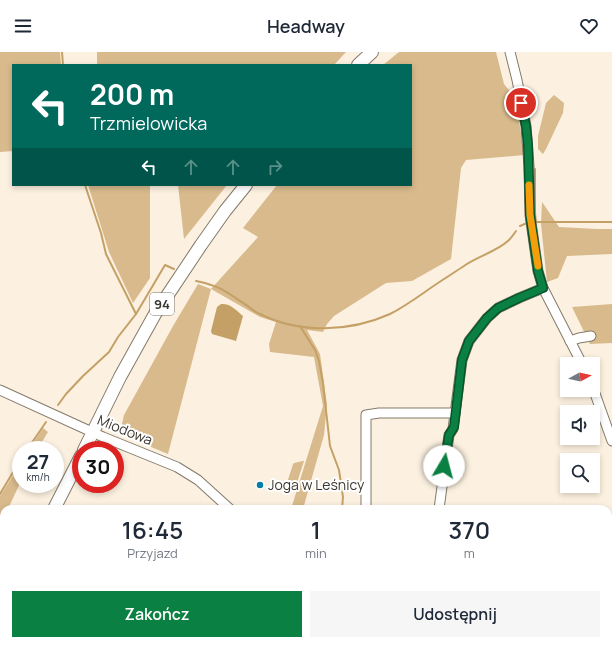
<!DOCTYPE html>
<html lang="pl">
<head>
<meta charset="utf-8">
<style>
	:root { --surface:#fff; --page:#f6f6f7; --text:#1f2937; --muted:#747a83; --accent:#0b8043 }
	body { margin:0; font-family:Manrope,sans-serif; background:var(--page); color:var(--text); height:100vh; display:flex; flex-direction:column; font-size:15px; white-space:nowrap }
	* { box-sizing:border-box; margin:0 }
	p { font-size:13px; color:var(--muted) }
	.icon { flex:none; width:22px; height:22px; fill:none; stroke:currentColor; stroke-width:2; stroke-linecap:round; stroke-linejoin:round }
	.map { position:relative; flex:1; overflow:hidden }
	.side { position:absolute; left:0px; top:453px; width:612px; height:140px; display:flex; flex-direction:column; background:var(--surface); border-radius:12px 12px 0 0; box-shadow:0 2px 6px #0003 }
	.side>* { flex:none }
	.banner { position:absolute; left:12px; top:12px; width:400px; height:122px; border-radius:0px; box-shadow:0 2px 6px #0003; background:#00695c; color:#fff; overflow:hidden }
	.needle { width:26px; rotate:82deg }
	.controls { position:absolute; left:560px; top:305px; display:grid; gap:8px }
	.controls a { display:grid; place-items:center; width:40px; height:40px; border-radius:0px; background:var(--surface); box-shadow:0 2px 6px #0003; font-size:20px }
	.speed { position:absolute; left:12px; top:389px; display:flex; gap:8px; font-size:20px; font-weight:700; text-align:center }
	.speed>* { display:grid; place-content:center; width:52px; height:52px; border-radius:50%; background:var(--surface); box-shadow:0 2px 6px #0003; line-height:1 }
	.speed small { font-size:10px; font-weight:400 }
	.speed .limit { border:6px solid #d22; background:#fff; color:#111 }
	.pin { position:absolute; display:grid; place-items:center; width:34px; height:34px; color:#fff; margin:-17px; border:2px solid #fff; border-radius:50%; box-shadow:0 1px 4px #0007 }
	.me { position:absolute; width:44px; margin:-22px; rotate:8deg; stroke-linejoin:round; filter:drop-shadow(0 0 3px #0008) }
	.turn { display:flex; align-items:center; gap:14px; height:84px; padding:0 12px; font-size:18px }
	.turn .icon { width:52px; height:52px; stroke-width:2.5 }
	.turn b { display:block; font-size:28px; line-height:34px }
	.lanes { display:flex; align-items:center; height:38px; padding:0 12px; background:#0003; justify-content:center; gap:20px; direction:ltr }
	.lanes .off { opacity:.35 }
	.eta { display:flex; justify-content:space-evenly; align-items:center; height:68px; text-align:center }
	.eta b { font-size:24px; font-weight:600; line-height:28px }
	.action { display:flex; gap:8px; margin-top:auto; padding:8px 12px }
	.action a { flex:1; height:46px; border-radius:0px; background:var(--accent); color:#fff; font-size:16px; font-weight:600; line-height:46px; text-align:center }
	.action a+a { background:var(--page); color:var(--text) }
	header { display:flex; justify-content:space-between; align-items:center; height:52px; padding:0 12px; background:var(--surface); font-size:18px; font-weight:600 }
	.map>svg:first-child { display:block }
	.green { fill:#d8ba8c }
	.water { fill:#c4a067 }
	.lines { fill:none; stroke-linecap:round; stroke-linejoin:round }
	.stream { stroke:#c4a067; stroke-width:2 }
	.minor-casing { stroke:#847a6b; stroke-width:11 }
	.major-casing { stroke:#847a6b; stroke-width:14 }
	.minor { stroke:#fff; stroke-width:9 }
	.major { stroke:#fff; stroke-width:12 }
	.route-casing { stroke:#07532c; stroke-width:10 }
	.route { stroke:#0b8043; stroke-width:7 }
	.slow { stroke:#f59e0b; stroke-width:7 }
	.poi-dot { fill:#037ea4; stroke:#fff; stroke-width:1.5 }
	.labels { text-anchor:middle; stroke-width:4; stroke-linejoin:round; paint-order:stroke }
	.shield { fill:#fff; stroke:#76736e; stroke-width:1 }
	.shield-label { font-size:13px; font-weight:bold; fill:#3b3730 }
	.street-label { font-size:14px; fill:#3b3730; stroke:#fff }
	.poi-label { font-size:14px; fill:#3b3730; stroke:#fff; text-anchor:start }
</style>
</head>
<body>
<header><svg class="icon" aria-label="menu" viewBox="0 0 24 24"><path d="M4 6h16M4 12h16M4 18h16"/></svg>Headway<svg class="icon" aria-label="heart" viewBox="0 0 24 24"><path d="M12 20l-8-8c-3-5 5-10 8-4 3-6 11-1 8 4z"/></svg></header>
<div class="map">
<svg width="612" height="593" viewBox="0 0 612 593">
	<rect width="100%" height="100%" fill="#fcf1e0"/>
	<!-- green -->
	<g class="green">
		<path d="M 0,0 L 60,0 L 61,13 L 13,13 L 13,99 L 0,100 Z"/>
		<path d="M 97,0 L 346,0 L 334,13 L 97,13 Z"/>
		<path d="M 399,0 L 496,0 L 504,32 L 516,47 L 524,103 L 466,108 L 461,116 L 451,207 L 412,229 L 386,231 L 334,264 L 327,272 L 323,280 L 307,278 L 320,302 L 327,353 L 324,383 L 303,457 L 291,457 L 323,354 L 314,305 L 270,300 L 269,292 L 276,270 L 260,265 L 211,237 L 168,402 C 152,395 131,389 122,372 L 124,363 L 173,274 L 198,232 L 211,237 L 258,185 L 243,176 L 277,133 L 411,133 L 411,13 L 383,13 Z"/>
		<path d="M 554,43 L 564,51 L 563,61 L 546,97 L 543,102 L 538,97 L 538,84 L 546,51 Z"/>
		<path d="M 88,133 L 150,133 L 150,226 L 133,251 L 109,200 Z"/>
		<path d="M 178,133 L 227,133 L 184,187 Z"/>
		<path d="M 542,150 L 559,175 L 597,177 L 612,177 L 612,202 L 567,204 L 558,226 L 547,230 L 541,172 Z"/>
		<path d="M 612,252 L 612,291 L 590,292 L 572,255 Z"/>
		<path d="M 43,376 L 48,380 L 37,398 L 29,398 Z"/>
		<path d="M 303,409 L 304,409 L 295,437 L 292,436 L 287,431 L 293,412 L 294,411 Z"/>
		<path d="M 21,411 L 21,429 L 8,457 L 4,457 L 4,466 L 0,474 L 0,444 Z"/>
	</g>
	<!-- water -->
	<path class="water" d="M 221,252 C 230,251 236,258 243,264 L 236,289 L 212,282 L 211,279 L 217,255 Z"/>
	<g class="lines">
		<!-- stream -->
		<g class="stream">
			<path d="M 62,0 L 63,13"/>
			<path d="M 535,117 L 535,161 L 536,170 L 612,170"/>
			<path d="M 85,133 L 101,181 L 106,202 L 136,262"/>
			<path d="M 520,174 L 527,171"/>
			<path d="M 196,229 C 201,230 206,231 211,233 C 221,235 231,243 240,249 C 246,252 254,260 260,262 C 300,282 350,280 390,262 C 408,253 424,240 441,229 C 449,224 456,219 464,214 C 476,205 498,199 509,188 C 511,186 514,182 516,179"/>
			<path d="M 300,274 L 315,298 L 319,309 L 323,331 L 330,394 L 339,418 L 343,445 L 342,457"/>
			<path d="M 58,353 L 66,342 L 83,324 L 109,300 L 118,285 L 136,262 L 165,213 L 174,217"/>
			<path d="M 27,398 L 46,370"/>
			<path d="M 0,442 L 21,407"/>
			<path d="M 221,589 L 236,593"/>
			<path d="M 82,593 L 84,589"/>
		</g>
		<!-- minor casing -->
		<g class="minor-casing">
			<g id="minor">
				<path d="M 510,0 L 517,28 L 526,74 L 529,114 L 530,163 L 538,219 L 543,236 L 582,312"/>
				<path d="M 570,289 L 579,286 L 591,284"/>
				<path d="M 593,336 L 612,389"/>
				<path d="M 0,338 L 103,385 L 177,415 L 198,428 L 230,457"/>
				<path d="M 366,457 L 366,363 L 379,361 L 455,361"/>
				<path d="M 439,457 L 449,383 L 453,377 L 462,308 L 469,289 L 487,266 L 498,256 L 519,246 L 543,236"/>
				<path d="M 422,589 L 439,593"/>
			</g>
		</g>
		<!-- major casing -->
		<g class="major-casing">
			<g id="major">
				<path d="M 358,13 L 372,0"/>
				<path d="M 84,398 L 120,325 L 155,262 L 201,193 L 225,159 L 246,133"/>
				<path d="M 54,457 L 81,404"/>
				<path d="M 0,569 L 4,561"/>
			</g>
		</g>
		<!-- minor -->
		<use href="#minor" class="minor"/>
		<!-- major -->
		<use href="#major" class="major"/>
	</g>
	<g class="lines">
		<!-- route casing -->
		<g class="route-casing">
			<path id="route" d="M 444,414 L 449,383 L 454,375 L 462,308 L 469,289 L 487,266 L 498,256 L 519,246 L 543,236 L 538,219 L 530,163 L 528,93 L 526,74 L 521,51"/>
		</g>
		<!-- route -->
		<use href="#route" class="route"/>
		<!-- slow -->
		<path class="slow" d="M 529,133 L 530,163 L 538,214"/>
	</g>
	<!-- markers -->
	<circle class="poi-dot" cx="260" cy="433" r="4"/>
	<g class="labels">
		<!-- shield labels -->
		<rect class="shield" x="150" y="241" width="24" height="22" rx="3"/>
		<g class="shield-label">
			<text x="162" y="257">94</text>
		</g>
		<!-- street labels -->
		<g class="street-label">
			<text transform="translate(125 378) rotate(22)" y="5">Miodowa</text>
		</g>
		<!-- poi labels -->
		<g class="poi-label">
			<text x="268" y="438">Joga w Leśnicy</text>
		</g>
	</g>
</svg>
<div class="controls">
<a><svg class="needle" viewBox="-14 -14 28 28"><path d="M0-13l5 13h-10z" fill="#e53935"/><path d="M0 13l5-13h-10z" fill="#747a83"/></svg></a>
<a><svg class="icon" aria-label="sound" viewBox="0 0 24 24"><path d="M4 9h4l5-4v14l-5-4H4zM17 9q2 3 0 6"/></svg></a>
<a><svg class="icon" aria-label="search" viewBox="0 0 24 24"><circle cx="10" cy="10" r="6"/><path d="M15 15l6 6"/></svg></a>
</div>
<div class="speed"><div>27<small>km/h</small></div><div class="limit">30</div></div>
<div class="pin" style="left:521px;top:51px;background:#d93025"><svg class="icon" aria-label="arrive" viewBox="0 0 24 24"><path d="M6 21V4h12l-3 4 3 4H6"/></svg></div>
<svg class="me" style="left:444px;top:414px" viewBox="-20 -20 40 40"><circle r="19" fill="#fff"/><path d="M0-13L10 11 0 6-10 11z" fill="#0b8043"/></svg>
<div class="banner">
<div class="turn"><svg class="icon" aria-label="left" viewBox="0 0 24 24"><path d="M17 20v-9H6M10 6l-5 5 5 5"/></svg><div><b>200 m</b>Trzmielowicka</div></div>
<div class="lanes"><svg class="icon" aria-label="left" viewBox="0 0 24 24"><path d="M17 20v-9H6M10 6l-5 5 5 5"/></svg><svg class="icon off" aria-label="ahead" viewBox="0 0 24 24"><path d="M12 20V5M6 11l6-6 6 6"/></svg><svg class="icon off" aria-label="ahead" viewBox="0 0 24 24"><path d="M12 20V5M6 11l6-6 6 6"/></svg><svg class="icon off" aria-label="right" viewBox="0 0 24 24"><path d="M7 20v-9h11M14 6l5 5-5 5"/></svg></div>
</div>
<section class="side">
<div class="eta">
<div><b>16:45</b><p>Przyjazd</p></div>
<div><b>1</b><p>min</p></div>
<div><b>370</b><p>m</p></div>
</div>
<div class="action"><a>Zakończ</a><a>Udostępnij</a></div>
</section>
</div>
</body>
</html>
